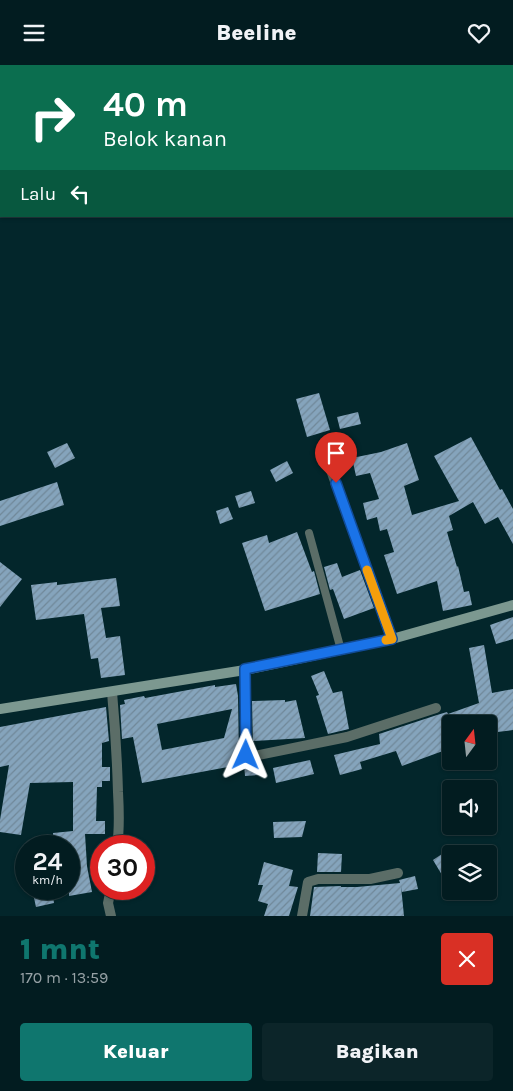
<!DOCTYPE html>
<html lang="id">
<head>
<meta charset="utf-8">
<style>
	:root { --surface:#021c20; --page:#0c2529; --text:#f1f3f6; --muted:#96a1a5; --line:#233a3e; --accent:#0f766e }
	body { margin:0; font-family:Karla,sans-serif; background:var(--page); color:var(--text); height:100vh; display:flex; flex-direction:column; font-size:19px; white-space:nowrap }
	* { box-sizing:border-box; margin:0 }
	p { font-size:16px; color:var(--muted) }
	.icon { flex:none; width:28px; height:28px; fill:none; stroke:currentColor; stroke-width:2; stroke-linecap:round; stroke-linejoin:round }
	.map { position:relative; height:851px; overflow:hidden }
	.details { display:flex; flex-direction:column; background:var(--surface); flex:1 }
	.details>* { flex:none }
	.top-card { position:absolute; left:0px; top:0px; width:514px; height:152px; box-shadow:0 1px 4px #0004,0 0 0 1px var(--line); background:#0b6e4f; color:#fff; overflow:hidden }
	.needle { width:32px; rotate:15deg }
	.buttons { position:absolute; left:442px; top:650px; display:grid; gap:10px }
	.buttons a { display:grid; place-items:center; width:55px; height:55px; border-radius:5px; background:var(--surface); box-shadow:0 1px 4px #0004,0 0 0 1px var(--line); font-size:25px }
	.speed { position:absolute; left:15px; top:770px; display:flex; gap:10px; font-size:25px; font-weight:700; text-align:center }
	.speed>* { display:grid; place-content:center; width:65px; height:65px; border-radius:50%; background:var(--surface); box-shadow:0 1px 4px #0004,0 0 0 1px var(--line); line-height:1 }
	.speed small { font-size:12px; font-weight:400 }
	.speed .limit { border:8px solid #d22; background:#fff; color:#111 }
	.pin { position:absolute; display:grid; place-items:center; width:42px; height:42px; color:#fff; margin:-51px -21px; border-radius:50% 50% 50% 0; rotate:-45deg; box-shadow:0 0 5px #0007 }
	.pin .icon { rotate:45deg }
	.me { position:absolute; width:55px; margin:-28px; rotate:1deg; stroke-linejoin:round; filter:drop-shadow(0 0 4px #0008) }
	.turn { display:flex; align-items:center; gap:18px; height:105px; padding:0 20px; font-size:22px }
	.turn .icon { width:65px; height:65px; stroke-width:2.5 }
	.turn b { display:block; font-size:35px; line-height:42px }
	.then { display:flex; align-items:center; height:48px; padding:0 20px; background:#0003; gap:10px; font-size:19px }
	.round { display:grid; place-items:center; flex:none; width:52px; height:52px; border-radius:5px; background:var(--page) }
	.summary { display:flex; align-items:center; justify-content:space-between; height:85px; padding:0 20px }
	h1 { font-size:30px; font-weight:800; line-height:38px; color:var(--accent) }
	.cta { display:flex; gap:10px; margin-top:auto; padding:10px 20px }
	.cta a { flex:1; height:58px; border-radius:5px; background:var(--accent); color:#fff; font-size:20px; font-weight:800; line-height:58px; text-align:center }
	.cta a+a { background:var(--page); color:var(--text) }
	header { display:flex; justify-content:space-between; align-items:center; height:65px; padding:0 20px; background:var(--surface); font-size:22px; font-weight:800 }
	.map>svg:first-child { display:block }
	.building { fill:url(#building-hatch); fill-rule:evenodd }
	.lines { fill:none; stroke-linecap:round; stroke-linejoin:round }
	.lane { stroke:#5b6d67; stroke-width:8 }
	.street { stroke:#5b6d67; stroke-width:10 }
	.secondary { stroke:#7c9890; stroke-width:10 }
	.route-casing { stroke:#114b97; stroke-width:12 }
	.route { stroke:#1a73e8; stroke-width:9 }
	.slow { stroke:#f59e0b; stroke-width:9 }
</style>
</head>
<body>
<header><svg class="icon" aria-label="menu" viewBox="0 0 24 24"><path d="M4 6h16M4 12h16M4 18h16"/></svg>Beeline<svg class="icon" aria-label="heart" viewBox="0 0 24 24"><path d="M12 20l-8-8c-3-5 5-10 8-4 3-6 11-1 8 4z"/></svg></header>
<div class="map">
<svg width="513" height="851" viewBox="0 0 513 851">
	<defs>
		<pattern id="building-hatch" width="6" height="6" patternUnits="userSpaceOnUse" patternTransform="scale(1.25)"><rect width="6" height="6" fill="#85a4bc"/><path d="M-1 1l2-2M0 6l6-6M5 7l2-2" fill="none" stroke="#708899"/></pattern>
	</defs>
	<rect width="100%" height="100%" fill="#03262b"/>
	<!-- building -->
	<g class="building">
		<path d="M 319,328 L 330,365 L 307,372 L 296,334 Z"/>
		<path d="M 358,347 L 361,359 L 340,364 L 337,352 Z"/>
		<path d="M 471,372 L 500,425 L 502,424 L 513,444 L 513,479 L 498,452 L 485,459 L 473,437 L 449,451 L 453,465 L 447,467 L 457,502 L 458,501 L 464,527 L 469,526 L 472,540 L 443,546 L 437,516 L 397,529 L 384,490 L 394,487 L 387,464 L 380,466 L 377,452 L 367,455 L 363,438 L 379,434 L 370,408 L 356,411 L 352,393 L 381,387 L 407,378 L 419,415 L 404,421 L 412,450 L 459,436 L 434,391 Z"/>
		<path d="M 67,378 L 75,393 L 55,403 L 47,387 Z"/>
		<path d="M 287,396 L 293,408 L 276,417 L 270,405 Z"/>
		<path d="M 57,417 L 64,440 L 0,461 L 0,436 Z"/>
		<path d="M 251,426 L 255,438 L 239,443 L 235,431 Z"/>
		<path d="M 228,442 L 233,454 L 220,459 L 216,446 Z"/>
		<path d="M 297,467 L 312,507 L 314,506 L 320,529 L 265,546 L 242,478 L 267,470 L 269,478 Z"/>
		<path d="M 0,497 L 22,514 L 0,542 Z"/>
		<path d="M 337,498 L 342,512 L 360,505 L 374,543 L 344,554 L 333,524 L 330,525 L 324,502 Z"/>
		<path d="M 116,513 L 120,541 L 101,543 L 106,573 L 120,571 L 125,610 L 101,613 L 98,593 L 91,594 L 84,549 L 36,555 L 31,520 L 57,517 L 57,520 Z"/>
		<path d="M 513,552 L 513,574 L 496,579 L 490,560 Z"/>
		<path d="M 484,580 L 492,628 L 513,624 L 513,665 L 489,668 L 489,659 L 451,659 L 451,683 L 402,701 L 396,686 L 360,697 L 362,704 L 340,710 L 334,690 L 380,679 L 379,669 L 437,650 L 447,647 L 448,649 L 479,638 L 469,583 Z"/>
		<path d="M 324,606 L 333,628 L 342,626 L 349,664 L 328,669 L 316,631 L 319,630 L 311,611 Z"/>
		<path d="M 236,619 L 238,631 L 239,691 L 246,698 L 256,698 L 258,710 L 245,711 L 244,699 L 142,718 L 133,672 L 122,674 L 120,640 L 125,639 L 124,635 L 144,631 L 145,633 L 215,620 L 215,622 ZM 232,644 L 224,673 L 162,685 L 157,659 Z"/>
		<path d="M 285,635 L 285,637 L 296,635 L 305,673 L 253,676 L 254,684 L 253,684 L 252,636 Z"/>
		<path d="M 106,642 L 109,676 L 102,678 L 102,702 L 110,702 L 110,716 L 102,716 L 102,722 L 97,722 L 96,756 L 105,756 L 105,769 L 85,769 L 87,801 L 92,827 L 69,831 L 69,781 L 54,781 L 53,768 L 73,766 L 73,717 L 30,718 L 21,770 L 0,767 L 0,755 L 9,700 L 0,702 L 0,662 Z"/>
		<path d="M 310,695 L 314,709 L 276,718 L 273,703 Z"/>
		<path d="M 306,756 L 302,772 L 274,773 L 273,757 Z"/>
		<path d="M 451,783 L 451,825 L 433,795 Z"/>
		<path d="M 318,788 L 342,789 L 341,807 L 317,807 Z"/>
		<path d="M 264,797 L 293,805 L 289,821 L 298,822 L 289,851 L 264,851 L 268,839 L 258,836 L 263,820 L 258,820 Z"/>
		<path d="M 415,811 L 418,824 L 402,827 L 401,821 L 404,851 L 310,851 L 314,822 L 341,821 L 341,822 L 357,822 L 400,818 L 399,815 Z"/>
		<path d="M 32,824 L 52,824 L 54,838 L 36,842 Z"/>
	</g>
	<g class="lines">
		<!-- lane -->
		<path class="lane" d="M 309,468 L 341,585"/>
		<!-- street -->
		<g class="street">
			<path d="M 323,383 L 392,574"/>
			<path d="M 245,605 L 246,690 L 249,692 L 347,672 L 436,643"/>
			<path d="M 112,627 C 115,660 117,693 118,727 C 119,745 120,763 117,781"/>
			<path d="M 111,851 L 108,838 L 111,824"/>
			<path d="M 302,851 L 308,817 L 318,814 L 370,814 L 398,808"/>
		</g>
		<!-- secondary -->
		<path class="secondary" d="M 0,644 L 245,605 L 392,574 L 513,540"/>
	</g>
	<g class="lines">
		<!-- route casing -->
		<g class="route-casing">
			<path id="route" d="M 246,690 L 245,604 L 392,574 L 336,418"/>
		</g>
		<!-- route -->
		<use href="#route" class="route"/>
		<!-- slow -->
		<path class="slow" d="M 367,505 L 392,574 L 386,575"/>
	</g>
</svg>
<div class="buttons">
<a><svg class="needle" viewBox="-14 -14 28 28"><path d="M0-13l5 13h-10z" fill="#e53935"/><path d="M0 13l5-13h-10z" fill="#96a1a5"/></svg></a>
<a><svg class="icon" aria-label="sound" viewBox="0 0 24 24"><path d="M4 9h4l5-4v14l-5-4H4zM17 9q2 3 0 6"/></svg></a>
<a><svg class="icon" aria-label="layers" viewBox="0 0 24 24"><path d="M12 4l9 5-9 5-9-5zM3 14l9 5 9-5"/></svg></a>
</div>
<div class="speed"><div>24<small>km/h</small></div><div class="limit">30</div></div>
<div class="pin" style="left:336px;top:418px;background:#d93025"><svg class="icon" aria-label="arrive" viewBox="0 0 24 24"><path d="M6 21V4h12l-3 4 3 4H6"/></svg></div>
<svg class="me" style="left:246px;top:690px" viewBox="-20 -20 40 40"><path d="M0-17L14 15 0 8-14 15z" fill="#1a73e8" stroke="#fff" stroke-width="4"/></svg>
<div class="top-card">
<div class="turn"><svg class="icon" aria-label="right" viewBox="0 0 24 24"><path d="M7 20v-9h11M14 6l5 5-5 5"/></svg><div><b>40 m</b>Belok kanan</div></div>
<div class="then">Lalu<svg class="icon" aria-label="left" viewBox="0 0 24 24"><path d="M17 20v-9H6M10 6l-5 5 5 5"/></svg></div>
</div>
</div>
<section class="details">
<div class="summary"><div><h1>1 mnt</h1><p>170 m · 13:59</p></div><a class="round" style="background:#d93025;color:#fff"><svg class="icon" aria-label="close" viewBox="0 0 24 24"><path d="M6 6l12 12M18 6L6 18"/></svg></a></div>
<div class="cta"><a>Keluar</a><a>Bagikan</a></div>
</section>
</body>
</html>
